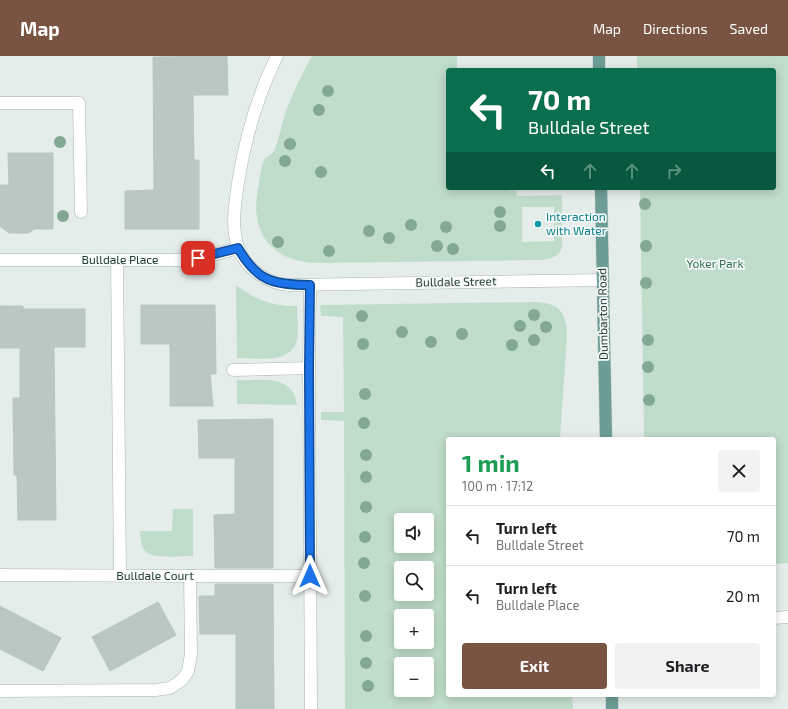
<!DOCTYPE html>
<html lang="en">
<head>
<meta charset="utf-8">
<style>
	:root { --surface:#fff; --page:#f2f2f2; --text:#202124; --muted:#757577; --line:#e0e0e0; --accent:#795443 }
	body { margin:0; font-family:"Exo 2",sans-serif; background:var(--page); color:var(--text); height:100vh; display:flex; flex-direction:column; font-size:15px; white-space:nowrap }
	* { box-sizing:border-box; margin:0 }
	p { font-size:13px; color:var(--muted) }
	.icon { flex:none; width:22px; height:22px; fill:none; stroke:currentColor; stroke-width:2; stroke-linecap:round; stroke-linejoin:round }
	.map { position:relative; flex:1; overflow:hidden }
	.panel { position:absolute; left:446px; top:381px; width:330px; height:260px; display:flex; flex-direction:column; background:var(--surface); border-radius:4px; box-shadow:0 2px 10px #0003 }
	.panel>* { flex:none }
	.hud { position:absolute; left:446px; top:12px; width:330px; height:122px; border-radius:4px; box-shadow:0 2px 10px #0003; background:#0b6e4f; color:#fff; overflow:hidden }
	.tools { position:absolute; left:394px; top:457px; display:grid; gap:8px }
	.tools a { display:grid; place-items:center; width:40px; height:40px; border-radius:4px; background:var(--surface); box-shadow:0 2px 10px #0003; font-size:20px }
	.pin { position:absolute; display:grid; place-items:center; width:34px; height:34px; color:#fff; margin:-17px; border-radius:8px; box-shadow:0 2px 6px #0006 }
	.me { position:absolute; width:44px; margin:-22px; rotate:0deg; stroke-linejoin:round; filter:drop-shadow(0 0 3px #0008) }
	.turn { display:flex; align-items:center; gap:14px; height:84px; padding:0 16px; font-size:18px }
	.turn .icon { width:52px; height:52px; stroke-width:2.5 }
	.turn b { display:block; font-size:28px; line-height:34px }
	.lanes { display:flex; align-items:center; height:38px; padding:0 16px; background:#0003; justify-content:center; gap:20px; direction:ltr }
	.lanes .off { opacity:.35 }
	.round { display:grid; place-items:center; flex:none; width:42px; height:42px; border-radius:4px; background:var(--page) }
	.overview { display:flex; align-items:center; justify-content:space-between; height:68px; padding:0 16px }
	h1 { font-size:24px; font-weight:700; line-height:30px; color:#1e9e55 }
	.cta { display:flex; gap:8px; margin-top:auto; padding:8px 16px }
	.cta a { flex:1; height:46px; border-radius:4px; background:var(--accent); color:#fff; font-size:16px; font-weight:700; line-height:46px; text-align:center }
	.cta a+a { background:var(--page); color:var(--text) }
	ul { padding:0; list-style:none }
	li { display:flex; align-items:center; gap:12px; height:60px; padding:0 16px; border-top:1px solid var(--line) }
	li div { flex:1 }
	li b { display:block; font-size:15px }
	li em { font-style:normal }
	header { display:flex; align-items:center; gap:24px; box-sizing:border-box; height:56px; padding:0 20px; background:var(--accent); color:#fff }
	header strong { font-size:19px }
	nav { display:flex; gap:22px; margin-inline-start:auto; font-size:14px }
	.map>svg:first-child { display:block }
	.green { fill:#c0dcca; fill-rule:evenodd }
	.building { fill:#bac7c3; stroke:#b7c6c1 }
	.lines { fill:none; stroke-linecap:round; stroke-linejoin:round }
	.minor-casing { stroke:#a8b5b1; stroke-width:13 }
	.major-casing { stroke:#c2c9c8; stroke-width:13 }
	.minor { stroke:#fff; stroke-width:12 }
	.major { stroke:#6d9e96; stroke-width:12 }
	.tree { fill:#83a995 }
	.route-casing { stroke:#114b97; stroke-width:10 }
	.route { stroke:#1a73e8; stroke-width:7 }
	.culture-dot { fill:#0f9aa8; stroke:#f5f9f8; stroke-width:1.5 }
	.labels { text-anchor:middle; stroke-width:3.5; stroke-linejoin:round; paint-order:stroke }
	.culture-label { font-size:12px; fill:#0d838f; stroke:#f5f9f8; text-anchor:start }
	.street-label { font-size:12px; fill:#253d39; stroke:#f5f9f8 }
	.park-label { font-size:12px; fill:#337150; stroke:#f5f9f8 }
</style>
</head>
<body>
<header>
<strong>Map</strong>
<nav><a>Map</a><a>Directions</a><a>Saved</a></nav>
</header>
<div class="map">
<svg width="788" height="653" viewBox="0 0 788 653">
	<rect width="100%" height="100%" fill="#e5edea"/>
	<!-- green -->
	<g class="green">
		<path d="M 312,0 L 457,0 L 457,14 L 448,14 L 448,132 L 459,132 L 460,134 L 509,133 L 510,135 L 516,134 L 517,140 L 562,139 L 562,191 C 559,201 551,203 541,204 L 319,207 C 289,207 261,193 257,161 C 255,150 257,138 259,127 C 260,121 261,113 263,106 C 265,101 273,99 275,93 C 279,81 282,68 286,55 C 293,36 302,18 312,0 ZM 522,151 L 554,151 L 554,185 L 522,186 Z"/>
		<path d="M 637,0 L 788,0 L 788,507 L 774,508 L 774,383 L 644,383 L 640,132 L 774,132 L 774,14 L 637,14 Z"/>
		<path d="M 236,229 C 257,244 271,250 297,250 C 297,261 299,273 297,284 C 291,309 255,302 237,302 Z"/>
		<path d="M 536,246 C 560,247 566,257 567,279 L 560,383 L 448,383 L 448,639 L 572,639 L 573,653 L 345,653 L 344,365 L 321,364 L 321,356 L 344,356 L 343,261 L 321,260 L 320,249 ZM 401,464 L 427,464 L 427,490 L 401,490 ZM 401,512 L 427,512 L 427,538 L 401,538 ZM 401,560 L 427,560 L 427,586 L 401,586 ZM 401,608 L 427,608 L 427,634 L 401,634 Z"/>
		<path d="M 237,324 C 261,325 293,317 297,349 L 237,348 Z"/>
		<path d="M 173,453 L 193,453 L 193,500 C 183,500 153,503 146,496 C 140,490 141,482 140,475 L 172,475 Z"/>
	</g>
	<!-- building -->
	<g class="building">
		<path d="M 227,0 L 228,39 L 193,39 L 194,104 L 199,104 L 199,173 L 125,173 L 125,135 L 154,134 L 153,1 Z"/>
		<path d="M 8,97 L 53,97 L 53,173 L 34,173 L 29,177 L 9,177 L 0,170 L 0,129 L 9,129 Z"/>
		<path d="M 141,249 L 215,249 L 216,318 L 210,318 L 213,350 L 170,350 L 170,288 L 141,288 Z"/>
		<path d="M 0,250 L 23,250 L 23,253 L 85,253 L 85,291 L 54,291 L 56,464 L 18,464 L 17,419 L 14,419 L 13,342 L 20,342 L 20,292 L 0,292 Z"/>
		<path d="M 273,363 L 273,512 L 215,512 L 214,459 L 235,458 L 235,402 L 199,402 L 198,364 Z"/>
		<path d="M 215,528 L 273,528 L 274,653 L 236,653 L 236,578 L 200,578 L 199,540 L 215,540 Z"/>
		<path d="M 158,546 L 176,579 L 110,615 L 92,581 Z"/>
		<path d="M 0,550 L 61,582 L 43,615 L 0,593 Z"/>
	</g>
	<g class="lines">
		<!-- minor casing -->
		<g class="minor-casing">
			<g id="minor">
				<path d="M 277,0 C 257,40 245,83 238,127 C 235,148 231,170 238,191 C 243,207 258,220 274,226 C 278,228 284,228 289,229 L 603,224"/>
				<path d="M 0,47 L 79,47 L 81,156"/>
				<path d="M 0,204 L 186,204 L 210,200 L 238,192"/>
				<path d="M 117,204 L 120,520"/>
				<path d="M 310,229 L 309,312 L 311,653"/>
				<path d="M 233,314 L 309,312"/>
				<path d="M 0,519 L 198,520 L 310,520"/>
				<path d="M 774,562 L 788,561"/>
				<path d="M 0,635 L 156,634 L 170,632 L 182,624 L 188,615 L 191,598 L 190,520"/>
			</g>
		</g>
		<!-- major casing -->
		<g class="major-casing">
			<g id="major">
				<path d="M 599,0 L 599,14"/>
				<path d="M 601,132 L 606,383"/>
				<path d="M 612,639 L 612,653"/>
			</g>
		</g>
		<!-- minor -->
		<use href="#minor" class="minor"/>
		<!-- major -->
		<use href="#major" class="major"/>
	</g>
	<!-- trees -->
	<g class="tree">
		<circle cx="328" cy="35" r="6"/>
		<circle cx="319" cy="54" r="6"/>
		<circle cx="60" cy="86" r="6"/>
		<circle cx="290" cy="88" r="6"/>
		<circle cx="285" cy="105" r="6"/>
		<circle cx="321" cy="116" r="6"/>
		<circle cx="645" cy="148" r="6"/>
		<circle cx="500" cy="156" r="6"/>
		<circle cx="63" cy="160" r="6"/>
		<circle cx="411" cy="169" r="6"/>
		<circle cx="500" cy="170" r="6"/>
		<circle cx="446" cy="171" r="6"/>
		<circle cx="369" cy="175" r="6"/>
		<circle cx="389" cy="182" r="6"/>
		<circle cx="278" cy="186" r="6"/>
		<circle cx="437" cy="190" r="6"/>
		<circle cx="646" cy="190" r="6"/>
		<circle cx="453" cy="193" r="6"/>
		<circle cx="329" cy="195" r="6"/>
		<circle cx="646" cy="227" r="6"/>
		<circle cx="534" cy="259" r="6"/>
		<circle cx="362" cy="260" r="6"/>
		<circle cx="520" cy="270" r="6"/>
		<circle cx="546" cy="271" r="6"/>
		<circle cx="402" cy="276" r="6"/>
		<circle cx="462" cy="278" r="6"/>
		<circle cx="534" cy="284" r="6"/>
		<circle cx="648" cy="284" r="6"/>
		<circle cx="431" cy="286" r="6"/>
		<circle cx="363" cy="288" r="6"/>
		<circle cx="512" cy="289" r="6"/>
		<circle cx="648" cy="311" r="6"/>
		<circle cx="365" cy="338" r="6"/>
		<circle cx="649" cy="344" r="6"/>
		<circle cx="364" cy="367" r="6"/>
		<circle cx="366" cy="399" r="6"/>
		<circle cx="366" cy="421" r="6"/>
		<circle cx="366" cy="451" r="6"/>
		<circle cx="365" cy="481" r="6"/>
		<circle cx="364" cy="507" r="6"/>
		<circle cx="365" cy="540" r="6"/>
		<circle cx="366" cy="580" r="6"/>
		<circle cx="366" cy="607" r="6"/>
		<circle cx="368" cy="630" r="6"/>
	</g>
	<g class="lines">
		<!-- route casing -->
		<g class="route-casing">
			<path id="route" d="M 198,202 L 238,192 C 257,225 273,229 310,229 L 309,312 L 310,520"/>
		</g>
		<!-- route -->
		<use href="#route" class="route"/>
	</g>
	<!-- markers -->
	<circle class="culture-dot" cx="538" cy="168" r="4"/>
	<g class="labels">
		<!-- culture labels -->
		<g class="culture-label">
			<text x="546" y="165">Interaction<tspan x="546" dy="14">with Water</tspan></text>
		</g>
		<!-- street labels -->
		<g class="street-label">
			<text x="120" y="208">Bulldale Place</text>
			<text transform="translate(456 226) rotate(-1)" y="4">Bulldale Street</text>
			<text transform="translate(603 258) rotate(-91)" y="4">Dumbarton Road</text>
			<text x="155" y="524">Bulldale Court</text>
		</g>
		<!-- park labels -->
		<g class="park-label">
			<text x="715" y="212">Yoker Park</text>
		</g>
	</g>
</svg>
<div class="tools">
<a><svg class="icon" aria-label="sound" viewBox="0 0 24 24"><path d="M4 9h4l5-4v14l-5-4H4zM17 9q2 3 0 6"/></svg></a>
<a><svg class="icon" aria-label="search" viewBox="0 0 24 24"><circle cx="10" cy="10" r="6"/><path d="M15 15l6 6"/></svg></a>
<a>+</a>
<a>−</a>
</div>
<div class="pin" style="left:198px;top:202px;background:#d93025"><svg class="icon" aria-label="arrive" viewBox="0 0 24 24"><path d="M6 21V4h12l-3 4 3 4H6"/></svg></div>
<svg class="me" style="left:310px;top:520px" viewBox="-20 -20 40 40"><path d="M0-17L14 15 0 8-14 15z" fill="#1a73e8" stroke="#fff" stroke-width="4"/></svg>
<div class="hud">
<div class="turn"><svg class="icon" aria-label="left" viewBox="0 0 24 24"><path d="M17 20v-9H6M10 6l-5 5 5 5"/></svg><div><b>70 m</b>Bulldale Street</div></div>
<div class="lanes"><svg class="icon" aria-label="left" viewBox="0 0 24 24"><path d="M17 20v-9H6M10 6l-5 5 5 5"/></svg><svg class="icon off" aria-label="ahead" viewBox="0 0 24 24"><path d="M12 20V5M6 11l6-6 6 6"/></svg><svg class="icon off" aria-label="ahead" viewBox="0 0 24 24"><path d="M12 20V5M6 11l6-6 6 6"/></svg><svg class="icon off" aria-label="right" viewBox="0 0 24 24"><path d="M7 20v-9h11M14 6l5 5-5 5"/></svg></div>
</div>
<section class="panel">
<div class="overview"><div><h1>1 min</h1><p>100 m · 17:12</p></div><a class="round"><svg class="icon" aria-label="close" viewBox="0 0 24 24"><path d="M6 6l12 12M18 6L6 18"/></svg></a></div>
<ul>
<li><svg class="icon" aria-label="left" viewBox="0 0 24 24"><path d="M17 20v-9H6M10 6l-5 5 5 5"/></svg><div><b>Turn left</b><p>Bulldale Street</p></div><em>70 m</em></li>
<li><svg class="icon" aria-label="left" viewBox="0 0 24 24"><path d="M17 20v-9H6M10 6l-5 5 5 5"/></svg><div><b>Turn left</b><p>Bulldale Place</p></div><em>20 m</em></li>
</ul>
<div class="cta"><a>Exit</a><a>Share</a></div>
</section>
</div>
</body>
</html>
